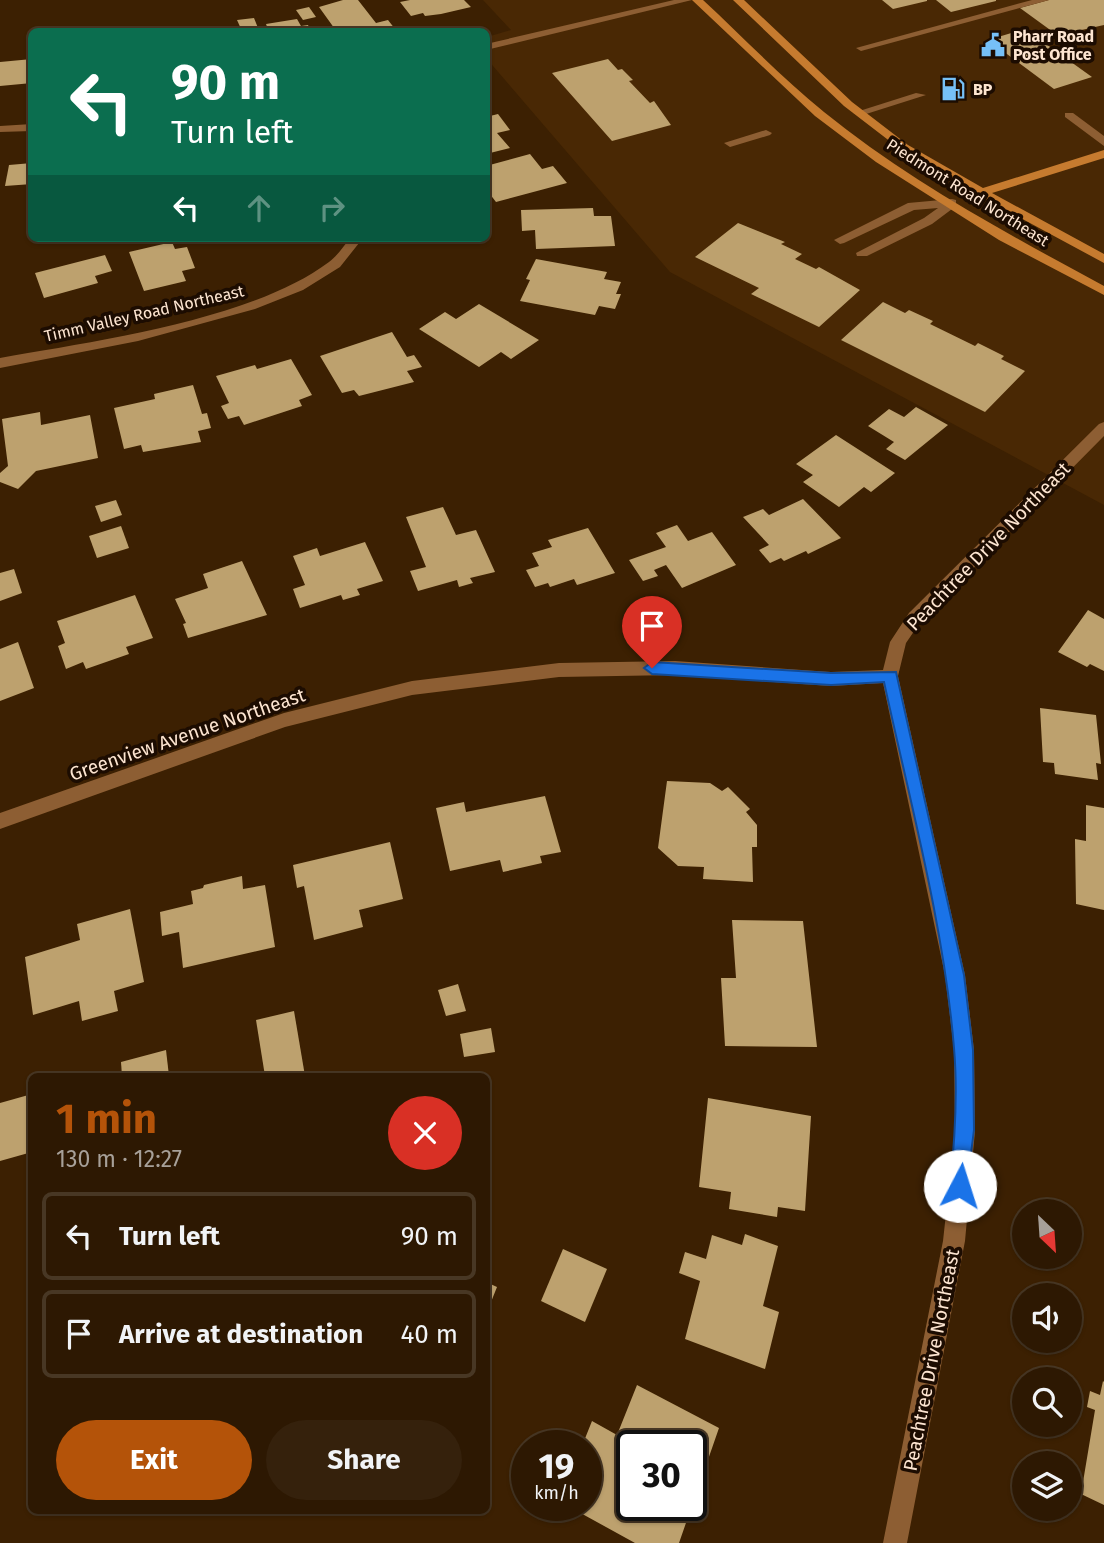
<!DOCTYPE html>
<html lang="en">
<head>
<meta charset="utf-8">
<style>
	:root { --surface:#2d1802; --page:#35210c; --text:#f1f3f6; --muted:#a7a099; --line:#483724; --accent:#b45309 }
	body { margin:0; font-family:"Fira Sans",sans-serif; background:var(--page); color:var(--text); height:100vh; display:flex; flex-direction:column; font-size:26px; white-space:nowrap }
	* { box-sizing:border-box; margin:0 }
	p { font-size:23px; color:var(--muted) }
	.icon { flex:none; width:38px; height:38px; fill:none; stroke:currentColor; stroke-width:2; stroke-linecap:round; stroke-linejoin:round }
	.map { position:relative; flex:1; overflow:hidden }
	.sheet { position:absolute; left:28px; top:1073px; width:462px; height:441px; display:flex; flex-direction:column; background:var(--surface); border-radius:10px; box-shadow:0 2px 5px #0004,0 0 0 2px var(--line) }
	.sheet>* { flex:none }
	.guide { position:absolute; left:28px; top:28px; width:462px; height:214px; border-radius:10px; box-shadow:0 2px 5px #0004,0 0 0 2px var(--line); background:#0b6e4f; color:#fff; overflow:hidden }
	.needle { width:46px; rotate:155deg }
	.tools { position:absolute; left:1012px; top:1199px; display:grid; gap:14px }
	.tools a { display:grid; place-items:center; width:70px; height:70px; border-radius:50%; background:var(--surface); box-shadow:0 2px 5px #0004,0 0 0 2px var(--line); font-size:35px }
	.speed { position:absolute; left:511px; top:1430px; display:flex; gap:14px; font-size:35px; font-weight:700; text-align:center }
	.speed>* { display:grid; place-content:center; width:91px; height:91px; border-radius:50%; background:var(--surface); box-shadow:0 2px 5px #0004,0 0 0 2px var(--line); line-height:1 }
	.speed small { font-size:18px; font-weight:400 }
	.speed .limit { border:4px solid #111; border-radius:10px; background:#fff; color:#111 }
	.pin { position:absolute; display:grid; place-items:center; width:60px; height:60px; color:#fff; margin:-72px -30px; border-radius:50% 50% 50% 0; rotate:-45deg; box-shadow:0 0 7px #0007 }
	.pin .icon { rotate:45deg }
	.me { position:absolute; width:77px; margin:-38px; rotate:5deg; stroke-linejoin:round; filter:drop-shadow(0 0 5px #0008) }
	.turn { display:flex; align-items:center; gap:24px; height:147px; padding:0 28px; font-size:32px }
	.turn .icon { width:91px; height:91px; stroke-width:2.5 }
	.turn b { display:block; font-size:49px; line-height:60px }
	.lanes { display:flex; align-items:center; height:66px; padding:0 28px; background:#0003; justify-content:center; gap:35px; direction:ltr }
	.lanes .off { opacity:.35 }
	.round { display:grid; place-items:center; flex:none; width:74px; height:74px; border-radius:37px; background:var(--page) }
	.headline { display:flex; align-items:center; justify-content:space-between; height:119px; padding:0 28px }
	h1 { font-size:42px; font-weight:700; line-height:52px; color:var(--accent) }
	.action { display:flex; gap:14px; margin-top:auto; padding:14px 28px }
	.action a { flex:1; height:80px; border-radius:42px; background:var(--accent); color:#fff; font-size:28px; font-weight:700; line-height:80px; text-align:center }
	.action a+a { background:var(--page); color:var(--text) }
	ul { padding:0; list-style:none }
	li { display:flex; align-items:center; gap:21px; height:88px; margin:0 14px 10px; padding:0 14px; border:4px solid var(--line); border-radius:10px }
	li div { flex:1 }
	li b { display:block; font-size:26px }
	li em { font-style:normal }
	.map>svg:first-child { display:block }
	.built { fill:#492804 }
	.building { fill:#bda16e; fill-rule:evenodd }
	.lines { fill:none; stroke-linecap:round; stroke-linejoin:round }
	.lane { fill:#8d5e33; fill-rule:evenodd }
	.street { fill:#8d5e33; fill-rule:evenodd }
	.secondary { fill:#c67b2f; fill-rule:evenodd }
	.route { fill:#1a73e8; stroke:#114b97; stroke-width:2 }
	.labels { text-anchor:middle; stroke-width:7; stroke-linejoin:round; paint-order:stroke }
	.far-poi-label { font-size:16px; font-weight:bold; fill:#fde5d1; stroke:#1c0c01; text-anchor:start }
	.far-street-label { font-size:16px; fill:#fde5d1; stroke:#1c0c01 }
	.street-label { font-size:19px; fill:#fde5d1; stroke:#1c0c01 }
</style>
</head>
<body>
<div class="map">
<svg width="1104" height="1543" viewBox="0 0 1104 1543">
	<rect width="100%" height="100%" fill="#3c2002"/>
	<!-- built -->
	<path class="built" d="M 483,0 L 1104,0 L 1104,505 L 670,272 L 487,59 L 487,37 L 511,30 Z"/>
	<!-- building -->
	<g class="building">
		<path d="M 343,0 L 358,0 L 376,23 L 388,20 L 395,29 L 337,32 L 319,7 Z"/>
		<path d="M 410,0 L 464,0 L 471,7 L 441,14 L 425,16 L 423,13 L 411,16 L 400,2 Z"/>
		<path d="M 882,0 L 927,0 L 927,1 L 893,9 Z"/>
		<path d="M 936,0 L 996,0 L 996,1 L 951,12 Z"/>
		<path d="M 1049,0 L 1104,0 L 1104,25 L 1077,31 L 1053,32 L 1020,8 Z"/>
		<path d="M 309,7 L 316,17 L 303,20 L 296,10 Z"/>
		<path d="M 254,18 L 258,28 L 242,31 L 237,20 Z"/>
		<path d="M 297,19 L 301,26 L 308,25 L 311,32 L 269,32 L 266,24 Z"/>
		<path d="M 1025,29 L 1092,77 L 1054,89 L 988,40 Z"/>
		<path d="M 32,59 L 32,83 L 0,86 L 0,62 Z"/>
		<path d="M 608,59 L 618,70 L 622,69 L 633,80 L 629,81 L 650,103 L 654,101 L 671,125 L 612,141 L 552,73 Z"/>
		<path d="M 498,114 L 510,130 L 497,133 L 510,148 L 486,154 L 486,117 Z"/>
		<path d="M 530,154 L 542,169 L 553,166 L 567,183 L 496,202 L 486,189 L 486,166 Z"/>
		<path d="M 32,163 L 32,184 L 5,186 L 9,165 Z"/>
		<path d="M 593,208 L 594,216 L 611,216 L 615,246 L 536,249 L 535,230 L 522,231 L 521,210 Z"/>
		<path d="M 738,223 L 785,242 L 781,244 L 802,254 L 795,259 L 816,269 L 819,267 L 860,290 L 819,327 L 751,294 L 759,288 L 695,257 Z"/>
		<path d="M 172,242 L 175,249 L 187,247 L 195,268 L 182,271 L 186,281 L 144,291 L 129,252 Z"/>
		<path d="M 105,255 L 112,271 L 95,276 L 98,283 L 44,298 L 35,273 Z"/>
		<path d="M 536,259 L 607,272 L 604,279 L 621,282 L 616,294 L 621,294 L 615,309 L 599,306 L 595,315 L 520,301 L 530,280 L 526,279 Z"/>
		<path d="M 883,302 L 905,313 L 909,310 L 933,321 L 930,324 L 975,346 L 978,343 L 1004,356 L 1001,359 L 1025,371 L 985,412 L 841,340 Z"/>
		<path d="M 479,304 L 539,340 L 511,359 L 501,352 L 479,367 L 419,329 L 445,312 L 456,319 Z"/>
		<path d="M 392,332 L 407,357 L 414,355 L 422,367 L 407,371 L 414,382 L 359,396 L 354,390 L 342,393 L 320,356 Z"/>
		<path d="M 291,359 L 312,395 L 299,400 L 302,406 L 244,425 L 239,416 L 228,419 L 221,406 L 229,403 L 216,376 L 255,365 L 257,369 Z"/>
		<path d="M 193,385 L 202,414 L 207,413 L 211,428 L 198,431 L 201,442 L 143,452 L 141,445 L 124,449 L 114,408 L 155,399 L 154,394 Z"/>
		<path d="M 916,407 L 948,425 L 905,460 L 886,449 L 894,442 L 868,426 L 889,409 L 904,417 Z"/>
		<path d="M 40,412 L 41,425 L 90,415 L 98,458 L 36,471 L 18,489 L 0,482 L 0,473 L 8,466 L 2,419 Z"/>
		<path d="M 836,435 L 895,473 L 871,492 L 864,487 L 839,507 L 803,482 L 813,475 L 796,464 Z"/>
		<path d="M 803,499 L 841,538 L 808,554 L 806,551 L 784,561 L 781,558 L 770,563 L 759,550 L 769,545 L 743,517 L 763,509 L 769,515 Z"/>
		<path d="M 116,500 L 122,515 L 101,522 L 95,506 Z"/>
		<path d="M 443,507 L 456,535 L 476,530 L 495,572 L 470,578 L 473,583 L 459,587 L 457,580 L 418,591 L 410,571 L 426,567 L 406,517 Z"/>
		<path d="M 677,525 L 688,541 L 712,532 L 736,565 L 682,588 L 666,565 L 654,570 L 658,576 L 643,581 L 629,560 L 666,547 L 656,533 Z"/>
		<path d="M 121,526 L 129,548 L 97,558 L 89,536 Z"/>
		<path d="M 588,528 L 615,573 L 577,585 L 574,579 L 550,587 L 548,583 L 535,587 L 526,570 L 539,566 L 532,553 L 552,547 L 548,540 Z"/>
		<path d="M 365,542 L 383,581 L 357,589 L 360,595 L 343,600 L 341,595 L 300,608 L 293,589 L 305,585 L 293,556 L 317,548 L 320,556 Z"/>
		<path d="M 242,561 L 267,615 L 188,638 L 183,624 L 186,623 L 175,599 L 208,588 L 203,574 Z"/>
		<path d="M 14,569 L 22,593 L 0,601 L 0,573 Z"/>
		<path d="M 135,595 L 153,638 L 126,647 L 129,654 L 86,669 L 83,662 L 66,669 L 58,646 L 65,643 L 57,621 Z"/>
		<path d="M 1088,610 L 1104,619 L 1104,671 L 1090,664 L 1087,667 L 1058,652 Z"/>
		<path d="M 18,642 L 34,688 L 0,701 L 0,649 Z"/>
		<path d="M 1040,708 L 1096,715 L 1101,764 L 1096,763 L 1098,780 L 1055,774 L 1054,763 L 1043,762 Z"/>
		<path d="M 667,781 L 710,783 L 722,791 L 728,787 L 750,809 L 746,812 L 757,825 L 757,847 L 752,847 L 753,882 L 703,879 L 704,867 L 678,866 L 658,848 Z"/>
		<path d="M 545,796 L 561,852 L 540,856 L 542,863 L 503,872 L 500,860 L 450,871 L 436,808 L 464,802 L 466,812 Z"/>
		<path d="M 1086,805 L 1104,808 L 1104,910 L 1076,904 L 1075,839 L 1086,841 Z"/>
		<path d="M 390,842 L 403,899 L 359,910 L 363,927 L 314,940 L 304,886 L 297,888 L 293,865 Z"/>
		<path d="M 242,876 L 243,889 L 265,885 L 275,947 L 183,968 L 179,932 L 162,936 L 160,912 L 193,904 L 191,891 L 203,888 L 204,885 Z"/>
		<path d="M 130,909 L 144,982 L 114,991 L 118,1011 L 82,1021 L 79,1001 L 33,1015 L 25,957 L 80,940 L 77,924 Z"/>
		<path d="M 732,920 L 803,921 L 817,1047 L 725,1046 L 721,978 L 736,978 Z"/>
		<path d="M 458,984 L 466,1011 L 446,1016 L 438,990 Z"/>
		<path d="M 294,1011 L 305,1076 L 265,1076 L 256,1020 Z"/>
		<path d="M 491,1028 L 495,1052 L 464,1057 L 460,1034 Z"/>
		<path d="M 166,1050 L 169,1076 L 122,1076 L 121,1062 Z"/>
		<path d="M 32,1094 L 32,1152 L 0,1161 L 0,1103 Z"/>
		<path d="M 708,1098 L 811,1116 L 805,1211 L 778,1207 L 777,1217 L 729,1209 L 731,1192 L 699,1187 Z"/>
		<path d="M 745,1234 L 778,1246 L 763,1306 L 779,1312 L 765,1369 L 685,1339 L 700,1281 L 679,1273 L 685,1252 L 706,1259 L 712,1235 L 742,1245 Z"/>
		<path d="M 563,1249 L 607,1269 L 585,1322 L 541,1301 Z"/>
		<path d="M 486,1282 L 497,1287 L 487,1312 L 486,1312 Z"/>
		<path d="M 1103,1381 L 1104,1382 L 1104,1505 L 1081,1494 L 1095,1410 L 1087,1407 L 1090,1391 L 1100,1395 Z"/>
		<path d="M 637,1385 L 719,1428 L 679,1543 L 635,1543 L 566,1505 L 586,1505 L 586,1446 L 582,1446 L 592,1421 L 617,1435 ZM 632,1446 L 691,1446 L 691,1505 L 632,1505 Z"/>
	</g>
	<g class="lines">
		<!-- lane -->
		<g class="lane">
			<path d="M 1032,0 L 1049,0 L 861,51 L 856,48 Z"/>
			<path d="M 916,93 L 926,95 L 863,115 L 853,113 Z"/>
			<path d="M 1065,113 L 1073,113 L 1104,136 L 1104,146 L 1065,117 Z"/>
			<path d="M 766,130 L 772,133 L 770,135 L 730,147 L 724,143 Z"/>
			<path d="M 952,199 L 956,200 L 956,206 L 932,224 L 867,256 L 857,256 L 856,253 L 924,218 L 938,208 L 914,210 L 844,243 L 840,244 L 834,240 L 908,203 Z"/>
		</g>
		<!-- street -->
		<g class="street">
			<path d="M 674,0 L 692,0 L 486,50 L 486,44 Z"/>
			<path d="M 32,124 L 32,131 L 0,132 L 0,126 Z"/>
			<path d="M 350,238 L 363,238 L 340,267 L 303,290 L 255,309 L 138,341 L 0,368 L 0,358 C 95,341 252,320 329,262 C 337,256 344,246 350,238 Z"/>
			<path d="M 1104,422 L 1104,436 L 921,621 L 906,643 L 898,676 L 965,975 L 974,1050 L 975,1131 L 965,1241 L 907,1543 L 883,1543 L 943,1241 L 955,1131 L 954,1050 L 945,975 L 883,683 L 831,686 L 675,675 L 559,677 L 412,695 L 285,727 L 0,829 L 0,813 L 284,713 L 412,681 L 559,663 L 675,661 L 831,672 L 883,670 L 890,642 L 909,613 L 1099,424 Z"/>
		</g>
		<!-- secondary -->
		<g class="secondary">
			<path d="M 692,0 L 703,0 C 743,37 782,78 824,112 C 909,181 1008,234 1104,286 L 1104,295 L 999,240 L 876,162 L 815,116 Z"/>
			<path d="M 733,0 L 744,0 L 852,102 L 908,145 L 983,188 L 1104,150 L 1104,158 L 992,193 L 1104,254 L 1104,263 L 980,196 L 971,197 L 969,194 L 971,191 L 900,149 L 844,106 Z"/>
		</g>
	</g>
	<!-- route -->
	<path class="route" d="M 652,662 L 831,673 L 896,672 L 964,975 L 973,1050 L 974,1130 L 966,1193 L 960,1195 L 953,1193 L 950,1186 C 955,1140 958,1094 954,1048 C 944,926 910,802 884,682 L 831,685 L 652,674 L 644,668 Z"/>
	<!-- icons -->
	<defs>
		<g id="civic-bare" transform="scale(1.89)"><path d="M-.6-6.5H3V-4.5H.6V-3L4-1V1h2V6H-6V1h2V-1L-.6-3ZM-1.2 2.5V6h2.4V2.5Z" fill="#76c0f7" stroke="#1c0c01" stroke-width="2.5" paint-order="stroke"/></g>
		<g id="fuel-bare" transform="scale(1.89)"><path d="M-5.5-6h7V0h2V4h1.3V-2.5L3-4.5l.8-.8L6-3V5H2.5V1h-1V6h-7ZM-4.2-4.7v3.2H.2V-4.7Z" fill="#76c0f7" stroke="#1c0c01" stroke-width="2.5" paint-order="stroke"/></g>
	</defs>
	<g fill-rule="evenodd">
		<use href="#civic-bare" x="993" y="45"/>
		<use href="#fuel-bare" x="953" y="89"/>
	</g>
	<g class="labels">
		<!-- far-poi labels -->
		<g class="far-poi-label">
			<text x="1013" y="42">Pharr Road<tspan x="1013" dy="18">Post Office</tspan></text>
			<text x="973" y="95">BP</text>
		</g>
		<!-- far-street labels -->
		<g class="far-street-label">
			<text transform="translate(968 192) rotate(32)" y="6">Piedmont Road Northeast</text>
			<text transform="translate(144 313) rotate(-13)" y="6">Timm Valley Road Northeast</text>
		</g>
		<!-- street labels -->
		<g class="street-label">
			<text transform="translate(988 546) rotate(-46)" y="7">Peachtree Drive Northeast</text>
			<text transform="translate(187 734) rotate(-19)" y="7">Greenview Avenue Northeast</text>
			<text transform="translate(931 1360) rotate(-79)" y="7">Peachtree Drive Northeast</text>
		</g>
	</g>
</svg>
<div class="tools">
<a><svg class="needle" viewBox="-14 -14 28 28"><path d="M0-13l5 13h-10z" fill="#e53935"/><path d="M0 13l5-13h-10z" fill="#a7a099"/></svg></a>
<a><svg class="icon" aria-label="sound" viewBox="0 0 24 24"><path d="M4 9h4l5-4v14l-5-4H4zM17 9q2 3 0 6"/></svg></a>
<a><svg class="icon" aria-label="search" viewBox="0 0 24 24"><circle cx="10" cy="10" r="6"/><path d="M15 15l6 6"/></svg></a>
<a><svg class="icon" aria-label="layers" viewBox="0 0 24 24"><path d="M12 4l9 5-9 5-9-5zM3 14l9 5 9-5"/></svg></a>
</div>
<div class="speed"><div>19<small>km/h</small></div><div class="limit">30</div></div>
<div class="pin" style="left:652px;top:668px;background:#d93025"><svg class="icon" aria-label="arrive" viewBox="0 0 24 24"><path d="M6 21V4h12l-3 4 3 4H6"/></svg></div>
<svg class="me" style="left:960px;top:1186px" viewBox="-20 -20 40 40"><circle r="19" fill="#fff"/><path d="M0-13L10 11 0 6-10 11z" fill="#1a73e8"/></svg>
<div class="guide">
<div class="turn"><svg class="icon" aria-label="left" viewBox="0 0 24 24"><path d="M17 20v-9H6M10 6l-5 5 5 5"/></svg><div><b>90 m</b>Turn left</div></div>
<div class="lanes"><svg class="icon" aria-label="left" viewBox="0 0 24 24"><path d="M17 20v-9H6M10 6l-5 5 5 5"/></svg><svg class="icon off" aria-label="ahead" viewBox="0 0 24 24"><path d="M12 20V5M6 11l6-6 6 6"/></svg><svg class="icon off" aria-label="right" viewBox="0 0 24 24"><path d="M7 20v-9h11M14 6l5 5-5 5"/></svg></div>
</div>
<section class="sheet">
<div class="headline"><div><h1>1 min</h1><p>130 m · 12:27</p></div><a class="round" style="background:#d93025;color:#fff"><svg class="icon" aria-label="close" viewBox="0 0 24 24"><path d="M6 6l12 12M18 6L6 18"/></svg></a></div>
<ul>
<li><svg class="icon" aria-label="left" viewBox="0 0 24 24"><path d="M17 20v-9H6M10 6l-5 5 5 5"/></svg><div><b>Turn left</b></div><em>90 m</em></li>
<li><svg class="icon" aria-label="arrive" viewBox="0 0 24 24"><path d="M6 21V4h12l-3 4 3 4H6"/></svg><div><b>Arrive at destination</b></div><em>40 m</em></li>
</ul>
<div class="action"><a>Exit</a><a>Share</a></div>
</section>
</div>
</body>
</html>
